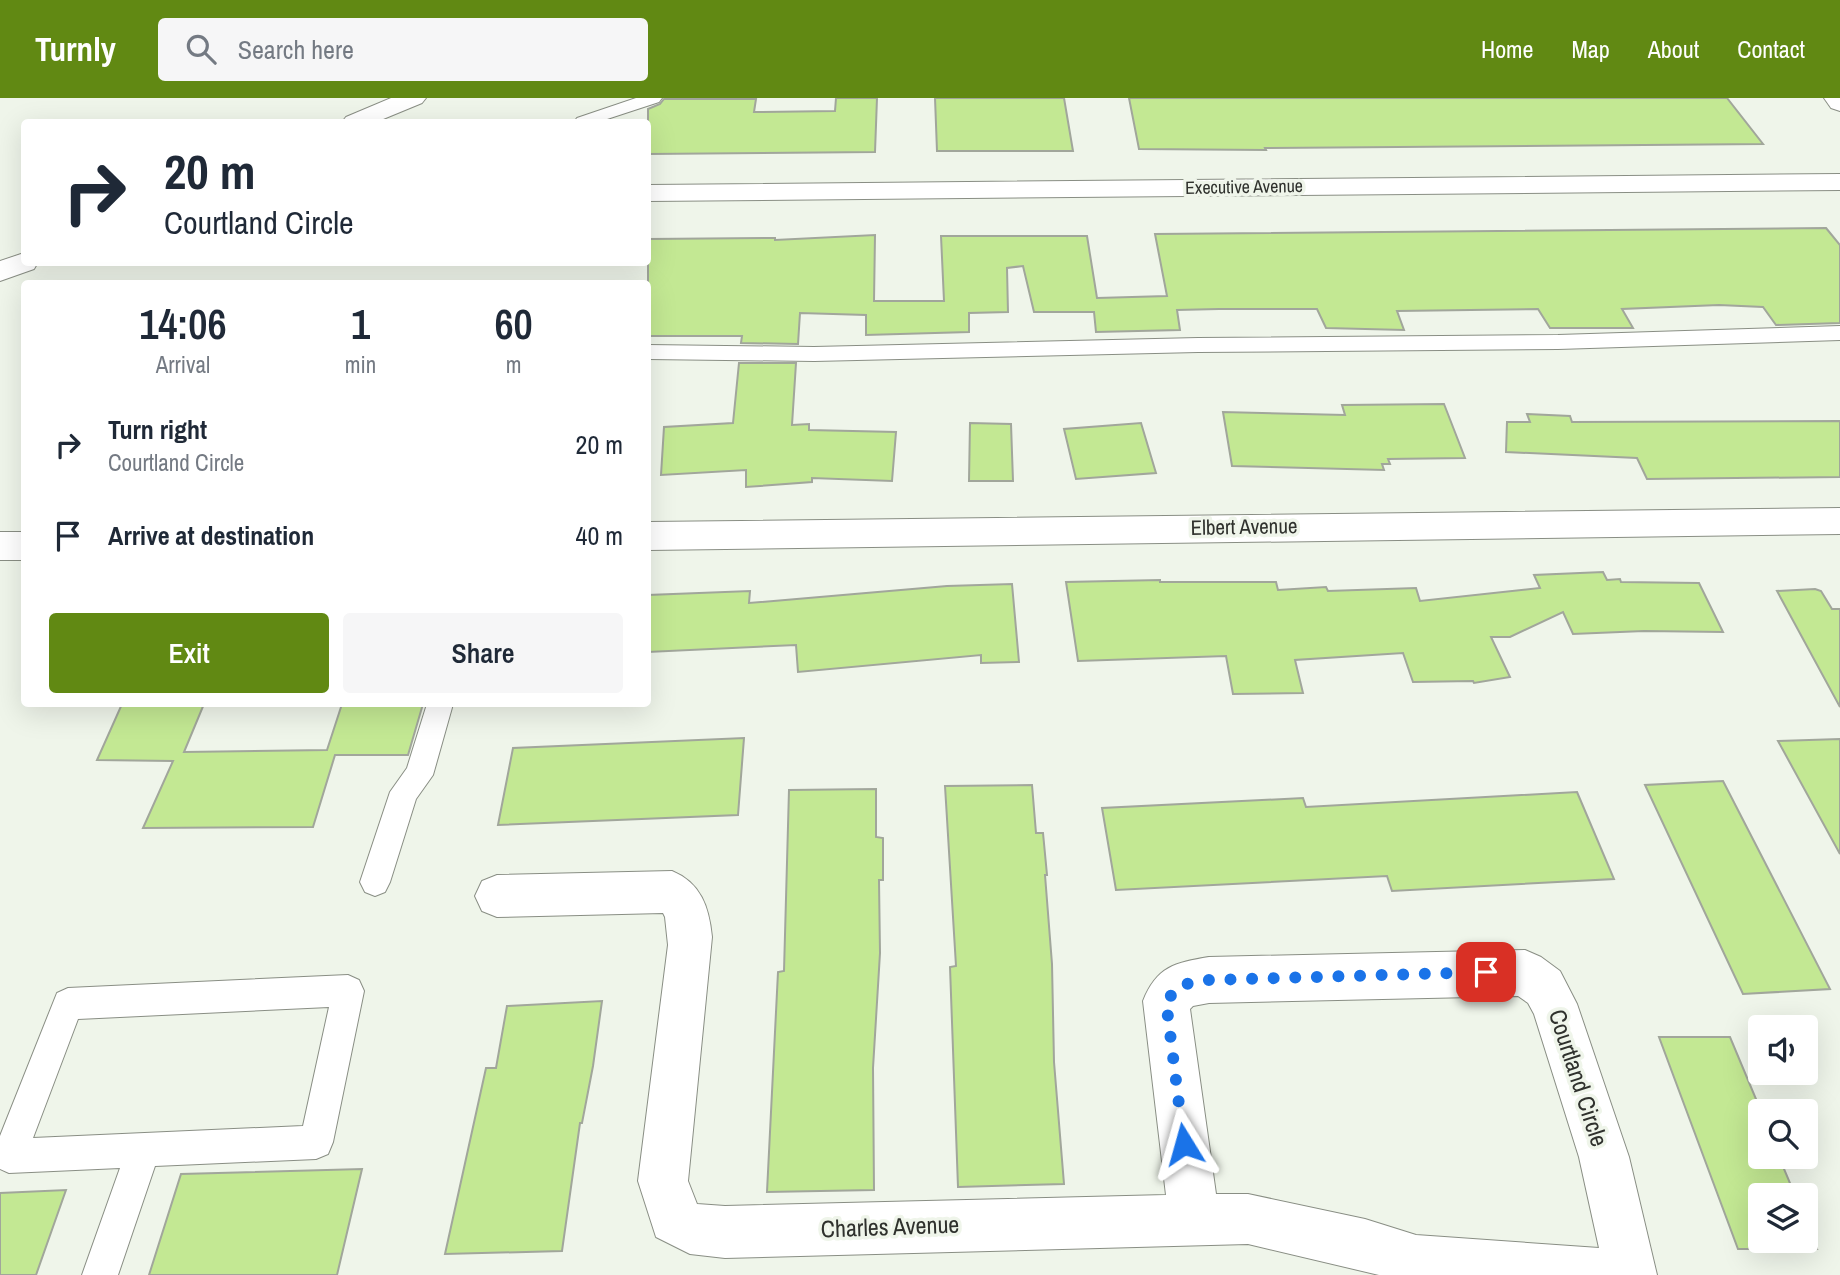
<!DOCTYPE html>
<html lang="en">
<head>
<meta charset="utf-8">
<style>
	:root { --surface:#fff; --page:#f6f6f7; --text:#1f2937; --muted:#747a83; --accent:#618913 }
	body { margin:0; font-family:"Archivo Narrow",sans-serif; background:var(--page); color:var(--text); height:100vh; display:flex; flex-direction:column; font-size:26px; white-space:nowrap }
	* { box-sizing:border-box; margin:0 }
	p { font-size:23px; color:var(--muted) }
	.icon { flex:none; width:38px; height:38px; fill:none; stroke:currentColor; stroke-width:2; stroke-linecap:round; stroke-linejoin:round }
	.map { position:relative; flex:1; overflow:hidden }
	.details { position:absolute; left:21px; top:182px; width:630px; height:427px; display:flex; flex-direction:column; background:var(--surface); border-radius:7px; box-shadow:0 7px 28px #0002 }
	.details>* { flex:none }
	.hud { position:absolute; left:21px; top:21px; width:630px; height:147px; border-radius:7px; box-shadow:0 7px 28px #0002; background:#fff; color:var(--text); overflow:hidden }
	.fabs { position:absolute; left:1748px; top:917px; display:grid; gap:14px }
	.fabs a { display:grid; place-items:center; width:70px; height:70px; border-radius:7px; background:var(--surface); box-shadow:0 7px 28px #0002; font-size:35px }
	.pin { position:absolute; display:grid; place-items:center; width:60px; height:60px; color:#fff; margin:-30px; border-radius:14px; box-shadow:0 4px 10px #0006 }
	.me { position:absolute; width:77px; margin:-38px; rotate:352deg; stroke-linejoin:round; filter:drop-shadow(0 0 5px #0008) }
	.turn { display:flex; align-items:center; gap:24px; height:147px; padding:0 28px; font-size:32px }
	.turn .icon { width:91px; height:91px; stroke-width:2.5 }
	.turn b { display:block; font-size:49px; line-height:60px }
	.eta { display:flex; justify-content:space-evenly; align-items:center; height:119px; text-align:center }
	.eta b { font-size:42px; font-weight:600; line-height:49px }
	.action { display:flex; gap:14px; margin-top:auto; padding:14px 28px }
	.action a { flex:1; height:80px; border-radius:7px; background:var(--accent); color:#fff; font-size:28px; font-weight:600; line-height:80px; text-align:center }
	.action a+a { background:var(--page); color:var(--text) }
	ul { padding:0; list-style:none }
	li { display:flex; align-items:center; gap:21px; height:91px; padding:0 28px }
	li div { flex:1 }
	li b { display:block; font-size:26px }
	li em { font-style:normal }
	header { display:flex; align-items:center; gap:42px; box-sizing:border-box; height:98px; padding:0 35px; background:var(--accent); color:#fff }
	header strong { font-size:33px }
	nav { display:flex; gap:38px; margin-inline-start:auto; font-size:24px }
	.search { width:490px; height:63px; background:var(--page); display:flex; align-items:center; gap:18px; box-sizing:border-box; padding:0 24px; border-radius:7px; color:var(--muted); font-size:26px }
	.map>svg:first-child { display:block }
	.building { fill:#c3e893; stroke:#a1a69b; stroke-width:2 }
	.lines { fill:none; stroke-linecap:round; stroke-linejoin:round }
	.service-casing { stroke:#898e84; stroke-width:2 }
	.minor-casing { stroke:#898e84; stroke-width:2 }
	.secondary-casing { stroke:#898e84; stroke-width:2 }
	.service { fill:#fff; fill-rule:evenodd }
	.minor { fill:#fff; fill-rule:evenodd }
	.secondary { fill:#fff; fill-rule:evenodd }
	.route { stroke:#1a73e8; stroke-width:12; stroke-dasharray:0 21.6 }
	.labels { text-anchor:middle; stroke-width:7; stroke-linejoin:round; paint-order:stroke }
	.far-street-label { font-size:18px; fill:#2f312d; stroke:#eff5ea }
	.street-label { font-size:21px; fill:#2f312d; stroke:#eff5ea }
	.near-street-label { font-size:24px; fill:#2f312d; stroke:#eff5ea }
</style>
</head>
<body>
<header>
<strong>Turnly</strong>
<div class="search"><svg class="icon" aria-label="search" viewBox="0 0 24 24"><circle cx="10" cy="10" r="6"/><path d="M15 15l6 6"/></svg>Search here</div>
<nav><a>Home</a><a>Map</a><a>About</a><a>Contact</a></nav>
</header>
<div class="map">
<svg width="1840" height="1177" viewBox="0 0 1840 1177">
	<rect width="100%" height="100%" fill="#eff5ea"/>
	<!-- building -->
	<g class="building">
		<path d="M 836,0 L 877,0 L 875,54 L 648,56 L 648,11 L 660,6 L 664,1 L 756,1 L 754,14 L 835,13 Z"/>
		<path d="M 935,0 L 1064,0 L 1073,53 L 937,53 Z"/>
		<path d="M 1129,0 L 1727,0 L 1763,46 L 1265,50 L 1266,52 L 1139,51 Z"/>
		<path d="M 1826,130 L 1840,147 L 1840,225 L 1776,227 L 1763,209 L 1719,207 L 1622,211 L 1633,230 L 1550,230 L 1538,211 L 1397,213 L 1404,232 L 1326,230 L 1317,211 L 1219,211 L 1177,212 L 1180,232 L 1096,234 L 1094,214 L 1034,214 L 1023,168 L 1007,170 L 1008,214 L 969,215 L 969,234 L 866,237 L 866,217 L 800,215 L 798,246 L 741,245 L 742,238 L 648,238 L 648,141 L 775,140 L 775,142 L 875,137 L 874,203 L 944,203 L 941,138 L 1087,138 L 1097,200 L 1167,198 L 1155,136 Z"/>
		<path d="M 739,265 L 796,265 L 792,327 L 809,326 L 809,332 L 896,334 L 892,383 L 812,380 L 812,384 L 746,389 L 746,372 L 661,377 L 664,329 L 733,325 Z"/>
		<path d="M 1444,306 L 1465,360 L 1388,361 L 1390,366 L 1382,366 L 1384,372 L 1232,368 L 1223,314 L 1345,317 L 1342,307 Z"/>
		<path d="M 1527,316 L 1570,318 L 1572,324 L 1840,323 L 1840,379 L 1647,381 L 1637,360 L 1506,354 L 1507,324 L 1530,324 Z"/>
		<path d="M 970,325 L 1011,326 L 1013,383 L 969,383 Z"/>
		<path d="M 1141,325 L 1156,375 L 1076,381 L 1064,331 Z"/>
		<path d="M 1603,474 L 1607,482 L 1620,481 L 1621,484 L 1699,485 L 1723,534 L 1644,533 L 1573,536 L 1563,514 L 1510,539 L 1491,539 L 1510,579 L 1474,585 L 1473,583 L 1413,584 L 1403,555 L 1295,562 L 1303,595 L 1233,596 L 1226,558 L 1078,563 L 1066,484 L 1160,482 L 1160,484 L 1276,484 L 1278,492 L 1326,489 L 1328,493 L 1416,490 L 1420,503 L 1540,490 L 1534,477 Z"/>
		<path d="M 1012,486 L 1019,564 L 981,565 L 981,557 L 798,574 L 796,547 L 648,554 L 648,497 L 750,493 L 749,505 L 947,488 Z"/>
		<path d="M 1815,491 L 1821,493 L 1832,511 L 1840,511 L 1840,609 L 1777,493 Z"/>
		<path d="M 122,606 L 204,606 L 184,654 L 327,652 L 342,606 L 423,606 L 408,657 L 335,657 L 313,729 L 143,730 L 173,663 L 97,662 Z"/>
		<path d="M 744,640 L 738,717 L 498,727 L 513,650 Z"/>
		<path d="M 1840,641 L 1840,756 L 1778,643 Z"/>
		<path d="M 1723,683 L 1830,891 L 1743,896 L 1645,687 Z"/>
		<path d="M 1032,687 L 1036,735 L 1043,735 L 1047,777 L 1045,777 L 1052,866 L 1054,964 L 1064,1086 L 958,1089 L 950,869 L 956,868 L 945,688 Z"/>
		<path d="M 876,691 L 876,739 L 883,740 L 883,782 L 879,782 L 880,855 L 873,970 L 874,1092 L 767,1094 L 778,874 L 784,873 L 789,692 Z"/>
		<path d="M 1577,694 L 1614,781 L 1392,793 L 1387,778 L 1116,792 L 1102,710 L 1303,700 L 1306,709 Z"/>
		<path d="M 602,903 L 593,968 L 582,1025 L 580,1025 L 562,1153 L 445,1156 L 486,970 L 496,970 L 507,908 Z"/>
		<path d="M 1659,939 L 1730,939 L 1761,1013 L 1760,1059 L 1779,1059 L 1795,1097 L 1760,1097 L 1760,1143 L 1806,1143 L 1806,1124 L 1817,1151 L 1738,1151 Z"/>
		<path d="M 362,1071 L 337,1177 L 149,1177 L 181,1076 Z"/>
		<path d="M 66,1092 L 36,1177 L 0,1177 L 0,1095 Z"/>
	</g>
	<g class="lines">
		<!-- service casing -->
		<g class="service-casing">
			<g id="service">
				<path d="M 636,0 L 662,0 L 659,4 L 598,24 L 574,24 L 577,20 Z"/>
				<path d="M 1840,228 L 1840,242 L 1558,251 L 1198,254 L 814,263 L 648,261 L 648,247 L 814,249 L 1198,240 L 1558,237 Z"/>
				<path d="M 427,606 L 453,606 L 433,677 L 416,701 L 390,784 L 385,794 L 375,798 L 365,794 L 360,784 L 390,694 L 407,670 Z"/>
				<path d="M 348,877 L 359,882 L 364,893 L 333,1044 L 328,1056 L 316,1061 L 155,1068 L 118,1177 L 82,1177 L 120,1070 L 9,1075 L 0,1071 L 0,1038 L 57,895 L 68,890 ZM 329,909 L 303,1028 L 33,1040 L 78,921 Z"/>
			</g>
		</g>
		<!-- minor casing -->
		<g class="minor-casing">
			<g id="minor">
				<path d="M 1840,76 L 1840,92 L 648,103 L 648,87 Z"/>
				<path d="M 1840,410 L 1840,436 L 648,452 L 648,424 Z"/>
				<rect x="0" y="434" width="24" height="28"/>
				<path d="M 672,773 C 701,785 709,809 712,839 L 688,1083 L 697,1106 L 725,1108 L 1166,1097 L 1143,903 C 1157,868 1175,865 1209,859 L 1525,852 L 1541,859 L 1560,873 L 1577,906 L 1629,1059 L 1657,1177 L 1379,1177 L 1248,1146 L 725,1160 L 690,1156 L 656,1139 L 638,1083 L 668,847 L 665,819 L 663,815 L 497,819 L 482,813 L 475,798 L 482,783 L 497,777 ZM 1518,898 L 1528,905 L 1534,916 L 1579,1059 L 1599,1150 L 1416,1137 L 1365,1121 L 1248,1096 L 1216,1096 L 1190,911 L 1193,908 L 1209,905 Z"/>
			</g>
		</g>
		<!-- secondary casing -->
		<g class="secondary-casing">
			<g id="secondary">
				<path d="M 391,0 L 426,0 L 422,5 L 376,24 L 342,24 L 346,19 Z"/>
				<path d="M 1824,0 L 1840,0 L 1840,13 L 1831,10 Z"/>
				<path d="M 24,155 L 24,164 L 38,164 L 34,171 L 0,183 L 0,163 Z"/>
			</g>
		</g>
		<!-- service -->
		<use href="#service" class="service"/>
		<!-- minor -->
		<use href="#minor" class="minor"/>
		<!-- secondary -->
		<use href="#secondary" class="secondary"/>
	</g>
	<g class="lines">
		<!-- route -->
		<path class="route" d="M 1184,1046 L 1166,903 L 1181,887 L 1209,882 L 1486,874"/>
	</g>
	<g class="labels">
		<!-- far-street labels -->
		<g class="far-street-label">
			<text transform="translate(1244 89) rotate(-1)" y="6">Executive Avenue</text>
		</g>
		<!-- street labels -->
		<g class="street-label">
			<text transform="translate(1244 429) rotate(-1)" y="7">Elbert Avenue</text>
		</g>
		<!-- near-street labels -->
		<g class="near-street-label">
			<text transform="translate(1578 980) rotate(72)" y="8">Courtland Circle</text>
			<text transform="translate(890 1129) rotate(-2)" y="8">Charles Avenue</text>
		</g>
	</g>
</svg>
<div class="fabs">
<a><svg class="icon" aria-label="sound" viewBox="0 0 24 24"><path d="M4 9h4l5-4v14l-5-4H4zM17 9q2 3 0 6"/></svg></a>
<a><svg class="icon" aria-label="search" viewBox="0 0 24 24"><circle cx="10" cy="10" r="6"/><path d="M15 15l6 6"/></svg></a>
<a><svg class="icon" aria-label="layers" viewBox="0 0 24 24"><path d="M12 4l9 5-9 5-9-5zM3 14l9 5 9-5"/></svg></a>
</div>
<div class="pin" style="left:1486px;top:874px;background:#d93025"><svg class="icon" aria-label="arrive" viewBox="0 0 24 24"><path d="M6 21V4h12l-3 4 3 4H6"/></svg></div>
<svg class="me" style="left:1184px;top:1046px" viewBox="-20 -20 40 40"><path d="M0-17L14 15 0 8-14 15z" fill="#1a73e8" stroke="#fff" stroke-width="4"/></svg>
<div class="hud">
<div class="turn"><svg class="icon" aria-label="right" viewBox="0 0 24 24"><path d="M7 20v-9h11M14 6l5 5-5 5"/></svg><div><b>20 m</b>Courtland Circle</div></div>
</div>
<section class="details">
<div class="eta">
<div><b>14:06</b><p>Arrival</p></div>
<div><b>1</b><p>min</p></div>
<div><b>60</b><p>m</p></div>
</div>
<ul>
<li><svg class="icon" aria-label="right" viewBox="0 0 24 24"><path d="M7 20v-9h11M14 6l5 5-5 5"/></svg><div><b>Turn right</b><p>Courtland Circle</p></div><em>20 m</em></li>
<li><svg class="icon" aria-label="arrive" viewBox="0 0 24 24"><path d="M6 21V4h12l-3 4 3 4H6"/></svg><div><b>Arrive at destination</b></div><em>40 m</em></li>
</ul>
<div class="action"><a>Exit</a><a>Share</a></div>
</section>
</div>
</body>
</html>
